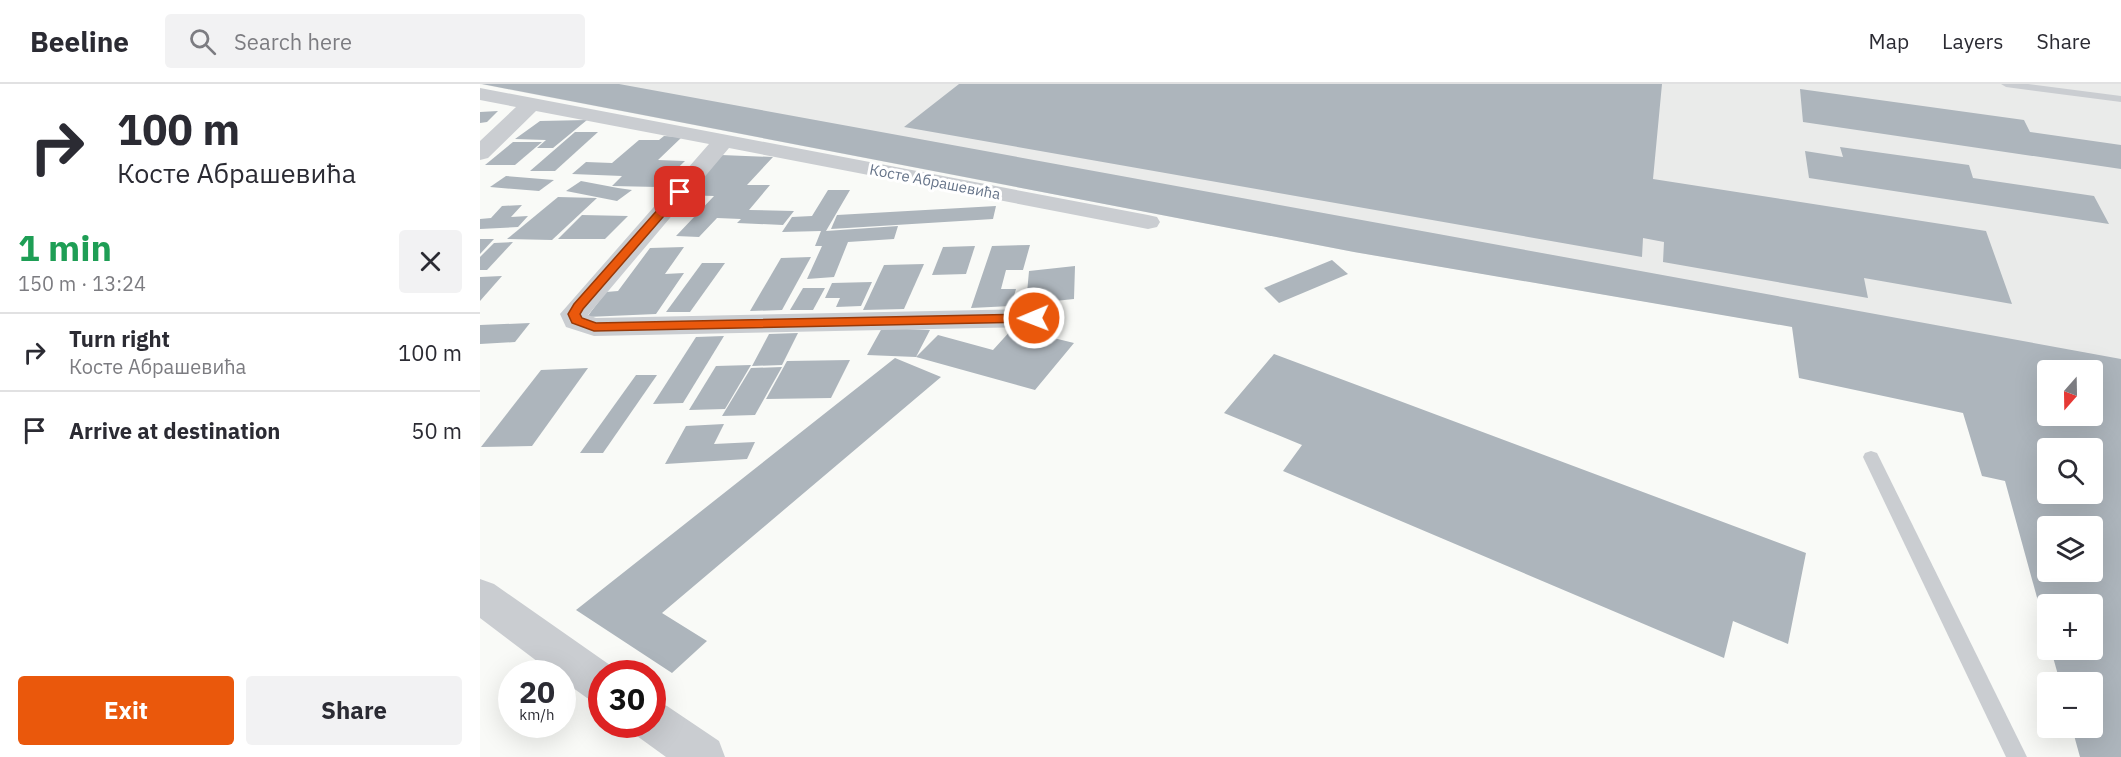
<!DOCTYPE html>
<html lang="en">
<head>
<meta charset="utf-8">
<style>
	:root { --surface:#fff; --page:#f2f2f3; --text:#2b2b33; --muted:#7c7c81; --line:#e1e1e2; --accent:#ea580c }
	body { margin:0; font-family:"IBM Plex Sans",sans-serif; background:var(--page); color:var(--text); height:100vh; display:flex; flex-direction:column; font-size:22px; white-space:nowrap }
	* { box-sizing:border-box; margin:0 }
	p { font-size:20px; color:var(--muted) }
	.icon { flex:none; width:33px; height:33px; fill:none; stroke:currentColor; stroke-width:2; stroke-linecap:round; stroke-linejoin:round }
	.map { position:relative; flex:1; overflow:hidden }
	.drawer { display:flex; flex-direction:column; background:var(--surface); width:480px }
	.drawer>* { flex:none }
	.hud { background:#fff; color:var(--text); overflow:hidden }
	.needle { width:39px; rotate:200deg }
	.tools { position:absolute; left:1557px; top:276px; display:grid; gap:12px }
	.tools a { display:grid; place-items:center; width:66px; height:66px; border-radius:6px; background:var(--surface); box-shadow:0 6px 24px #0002; font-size:30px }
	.speed { position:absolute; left:18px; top:576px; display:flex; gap:12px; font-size:30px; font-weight:700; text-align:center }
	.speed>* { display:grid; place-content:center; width:78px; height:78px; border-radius:50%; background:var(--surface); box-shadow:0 6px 24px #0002; line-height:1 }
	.speed small { font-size:15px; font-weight:400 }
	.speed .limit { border:9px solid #d22; background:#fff; color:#111 }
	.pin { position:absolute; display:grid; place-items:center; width:51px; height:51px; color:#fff; margin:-26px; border-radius:12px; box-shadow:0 3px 9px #0006 }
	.me { position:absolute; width:66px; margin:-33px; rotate:269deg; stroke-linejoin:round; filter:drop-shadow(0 0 4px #0008) }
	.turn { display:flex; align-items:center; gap:21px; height:126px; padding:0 18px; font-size:27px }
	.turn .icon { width:78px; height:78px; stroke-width:2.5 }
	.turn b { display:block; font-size:42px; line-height:51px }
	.round { display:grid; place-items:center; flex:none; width:63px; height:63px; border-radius:6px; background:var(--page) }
	.headline { display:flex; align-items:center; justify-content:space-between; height:102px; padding:0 18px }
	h1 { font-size:36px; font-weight:800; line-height:45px; color:#1e9e55 }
	.cta { display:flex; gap:12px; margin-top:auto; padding:12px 18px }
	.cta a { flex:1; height:69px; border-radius:6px; background:var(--accent); color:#fff; font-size:24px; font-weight:800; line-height:69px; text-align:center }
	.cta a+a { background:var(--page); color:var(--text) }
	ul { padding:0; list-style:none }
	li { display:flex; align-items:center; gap:18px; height:78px; padding:0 18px; border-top:2px solid var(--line) }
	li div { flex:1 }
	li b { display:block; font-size:22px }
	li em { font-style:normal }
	header { display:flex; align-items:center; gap:36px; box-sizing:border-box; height:84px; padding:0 30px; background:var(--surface); border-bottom:2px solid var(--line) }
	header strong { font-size:28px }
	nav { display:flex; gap:33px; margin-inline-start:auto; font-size:21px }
	.search { width:420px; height:54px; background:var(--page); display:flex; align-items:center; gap:15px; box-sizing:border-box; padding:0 21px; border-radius:6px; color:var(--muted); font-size:22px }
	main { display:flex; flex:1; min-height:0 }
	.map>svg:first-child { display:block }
	.built { fill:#eaebea }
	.building { fill:#adb5bc; fill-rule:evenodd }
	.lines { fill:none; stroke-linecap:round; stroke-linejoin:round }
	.service { fill:#cacdd1; fill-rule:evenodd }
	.minor { fill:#cacdd1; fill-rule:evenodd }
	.tertiary { fill:#cacdd1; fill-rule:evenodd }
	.route { fill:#ea580c; stroke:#983908; stroke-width:1.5 }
	.labels { text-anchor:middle; stroke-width:6; stroke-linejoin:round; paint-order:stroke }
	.far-street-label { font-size:15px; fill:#67758a; stroke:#fff }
</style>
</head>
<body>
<header>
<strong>Beeline</strong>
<div class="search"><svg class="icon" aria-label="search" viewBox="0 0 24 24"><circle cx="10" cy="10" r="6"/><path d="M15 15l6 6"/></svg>Search here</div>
<nav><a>Map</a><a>Layers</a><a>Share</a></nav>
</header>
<main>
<section class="drawer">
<div class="hud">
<div class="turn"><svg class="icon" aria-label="right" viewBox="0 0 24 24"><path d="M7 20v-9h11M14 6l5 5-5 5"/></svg><div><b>100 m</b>Косте Абрашевића</div></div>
</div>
<div class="headline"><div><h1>1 min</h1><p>150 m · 13:24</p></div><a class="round"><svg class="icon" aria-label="close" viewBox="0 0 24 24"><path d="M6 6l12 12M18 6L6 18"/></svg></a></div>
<ul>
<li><svg class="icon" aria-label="right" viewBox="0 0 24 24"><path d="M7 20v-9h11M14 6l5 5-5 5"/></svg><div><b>Turn right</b><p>Косте Абрашевића</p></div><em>100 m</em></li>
<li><svg class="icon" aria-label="arrive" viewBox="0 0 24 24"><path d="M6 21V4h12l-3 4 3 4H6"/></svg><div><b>Arrive at destination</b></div><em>50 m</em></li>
</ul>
<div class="cta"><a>Exit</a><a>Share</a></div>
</section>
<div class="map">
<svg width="1641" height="673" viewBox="0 0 1641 673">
	<rect width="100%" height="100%" fill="#f9faf7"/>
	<!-- built -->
	<path class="built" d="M 0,0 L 1641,0 L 1641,306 L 1612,286 L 1568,286 L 874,168 Z"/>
	<!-- building -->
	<g class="building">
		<path d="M 2,0 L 139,0 L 1641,275 L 1641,673 L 1600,673 L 1592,644 L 1612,644 L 1612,598 L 1580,598 L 1571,566 L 1612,566 L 1612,520 L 1568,520 L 1567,550 L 1525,397 L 1502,392 L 1483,329 L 1319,294 L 1312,243 L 874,168 ZM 1568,286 L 1612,286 L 1612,332 L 1568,332 ZM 1568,364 L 1612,364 L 1612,410 L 1568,410 ZM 1568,442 L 1612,442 L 1612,488 L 1568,488 Z"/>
		<path d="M 479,0 L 1182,0 L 1173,95 L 1506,147 L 1532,220 L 1384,194 L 1388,214 L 1183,178 L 1184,158 L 1163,154 L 1162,173 L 424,43 Z"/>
		<path d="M 1320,5 L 1544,36 L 1550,48 L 1641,61 L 1641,85 L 1323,38 Z"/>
		<path d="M 18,27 L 7,38 L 0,39 L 0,28 Z"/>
		<path d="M 107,36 L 73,64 L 57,64 L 66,56 L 35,55 L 60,37 Z"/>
		<path d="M 95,48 L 118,48 L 75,87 L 50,87 Z"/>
		<path d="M 184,52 L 202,53 L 178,76 L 205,77 L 178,103 L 132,102 L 142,92 L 92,90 L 106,78 L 132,79 L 159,56 L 179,56 Z"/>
		<path d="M 33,58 L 62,58 L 35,81 L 5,81 Z"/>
		<path d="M 1360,63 L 1489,81 L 1493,94 L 1614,112 L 1629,140 L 1329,94 L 1325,67 L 1363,73 Z"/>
		<path d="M 241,71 L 293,73 L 267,101 L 290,101 L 269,126 L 314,127 L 303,141 L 257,139 L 261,135 L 237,134 L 219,153 L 196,152 L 234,112 L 201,111 Z"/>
		<path d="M 26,92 L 74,96 L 59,107 L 10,103 Z"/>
		<path d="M 101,97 L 138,104 L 152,106 L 137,117 L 86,107 Z"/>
		<path d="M 348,106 L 370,106 L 346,147 L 418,142 L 414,155 L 368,158 L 354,193 L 327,195 L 342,162 L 335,162 L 341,147 L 302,148 L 312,133 L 332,132 Z"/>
		<path d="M 78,113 L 117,114 L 72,156 L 27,155 Z"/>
		<path d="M 42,121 L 31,133 L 48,132 L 38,143 L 0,145 L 0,135 L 11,134 L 22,122 Z"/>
		<path d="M 516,122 L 513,135 L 351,145 L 357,131 Z"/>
		<path d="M 102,131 L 148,132 L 125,155 L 78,155 Z"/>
		<path d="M 0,155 L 14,155 L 0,170 Z"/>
		<path d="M 33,158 L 7,186 L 0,186 L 0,173 L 14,159 Z"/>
		<path d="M 550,161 L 543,186 L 526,186 L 521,205 L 536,205 L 531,222 L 491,224 L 512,162 Z"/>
		<path d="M 495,162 L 486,190 L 452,191 L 463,163 Z"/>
		<path d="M 204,163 L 185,190 L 204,189 L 176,230 L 107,233 L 126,208 L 138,207 L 170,164 Z"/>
		<path d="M 331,173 L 302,226 L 270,227 L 301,174 Z"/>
		<path d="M 852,176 L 868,190 L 799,219 L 784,204 Z"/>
		<path d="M 222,179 L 245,179 L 210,228 L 186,228 Z"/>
		<path d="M 444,180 L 424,225 L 383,226 L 404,181 Z"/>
		<path d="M 595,182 L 594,215 L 546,220 L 549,187 Z"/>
		<path d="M 22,192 L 0,217 L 0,193 Z"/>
		<path d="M 392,198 L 381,222 L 356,223 L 360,214 L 345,214 L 352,199 Z"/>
		<path d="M 323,204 L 345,204 L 333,226 L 310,226 Z"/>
		<path d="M 50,239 L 35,258 L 0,260 L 0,241 Z"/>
		<path d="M 402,244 L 450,246 L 436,273 L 458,251 L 513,266 L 533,244 L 594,259 L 555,306 L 436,273 L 387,271 Z"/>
		<path d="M 318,249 L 302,281 L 272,282 L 289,250 Z"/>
		<path d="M 244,252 L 203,319 L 173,320 L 216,253 Z"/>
		<path d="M 794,270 L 1326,469 L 1308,560 L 1253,537 L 1244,574 L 803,387 L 822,361 L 744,329 Z"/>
		<path d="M 415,274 L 461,293 L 182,529 L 227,557 L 192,589 L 96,526 Z"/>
		<path d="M 370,276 L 351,314 L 286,315 L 307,277 Z"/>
		<path d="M 271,281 L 245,325 L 209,326 L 236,282 Z"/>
		<path d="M 302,283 L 275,331 L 242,332 L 271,284 Z"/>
		<path d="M 108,284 L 52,362 L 1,363 L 61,286 Z"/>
		<path d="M 156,291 L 177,291 L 123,369 L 100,369 Z"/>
		<path d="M 244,340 L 234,360 L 275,358 L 267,375 L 185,380 L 206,342 Z"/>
	</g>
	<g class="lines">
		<!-- service -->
		<g class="service">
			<path d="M 1521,0 L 1548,0 L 1641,12 L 1641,18 L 1526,3 Z"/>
			<path d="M 1391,367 L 1397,369 L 1399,373 L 1547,673 L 1526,673 L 1383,373 L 1385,369 Z"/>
		</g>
		<!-- minor -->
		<path class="minor" d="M 0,4 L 668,131 L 677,133 L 680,138 L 677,143 L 668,145 L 249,64 L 108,231 L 116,234 L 554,225 L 564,228 L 568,234 L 564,240 L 554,243 L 114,252 L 86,243 L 80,230 L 229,60 L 56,27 L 8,74 L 0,76 L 0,57 L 36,23 L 0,16 Z"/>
		<!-- tertiary -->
		<g class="tertiary">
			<path d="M 0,495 L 14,500 L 137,586 L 138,590 L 122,590 L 122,619 L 107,614 L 82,596 L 82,590 L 74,590 L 0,534 Z"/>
			<path d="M 172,616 L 187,622 L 239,657 L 245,673 L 186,673 L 157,652 L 152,640 L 172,640 Z"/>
		</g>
	</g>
	<!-- route -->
	<path class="route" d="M 200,104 L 203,105 L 203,110 L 103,225 L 100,230 L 102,234 L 116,239 L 554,230 L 560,234 L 554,238 L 114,247 L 92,239 L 88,230 L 94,220 L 196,105 Z"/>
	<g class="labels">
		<!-- far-street labels -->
		<g class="far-street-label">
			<text transform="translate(455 98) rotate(11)" y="5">Косте Абрашевића</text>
		</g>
	</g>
</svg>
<div class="tools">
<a><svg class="needle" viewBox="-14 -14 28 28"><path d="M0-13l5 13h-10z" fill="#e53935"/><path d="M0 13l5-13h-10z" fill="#7c7c81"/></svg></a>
<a><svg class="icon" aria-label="search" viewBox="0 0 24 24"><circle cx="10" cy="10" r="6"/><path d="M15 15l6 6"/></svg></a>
<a><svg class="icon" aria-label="layers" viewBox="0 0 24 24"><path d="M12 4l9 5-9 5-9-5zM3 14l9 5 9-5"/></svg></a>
<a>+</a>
<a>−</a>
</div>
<div class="speed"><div>20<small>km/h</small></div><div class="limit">30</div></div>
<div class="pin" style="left:200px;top:108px;background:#d93025"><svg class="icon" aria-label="arrive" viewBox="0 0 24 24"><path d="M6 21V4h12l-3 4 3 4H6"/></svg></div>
<svg class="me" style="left:554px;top:234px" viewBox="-20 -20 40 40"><circle r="17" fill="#ea580c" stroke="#fff" stroke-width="3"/><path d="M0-11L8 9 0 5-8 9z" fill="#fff"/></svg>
</div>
</main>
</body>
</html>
